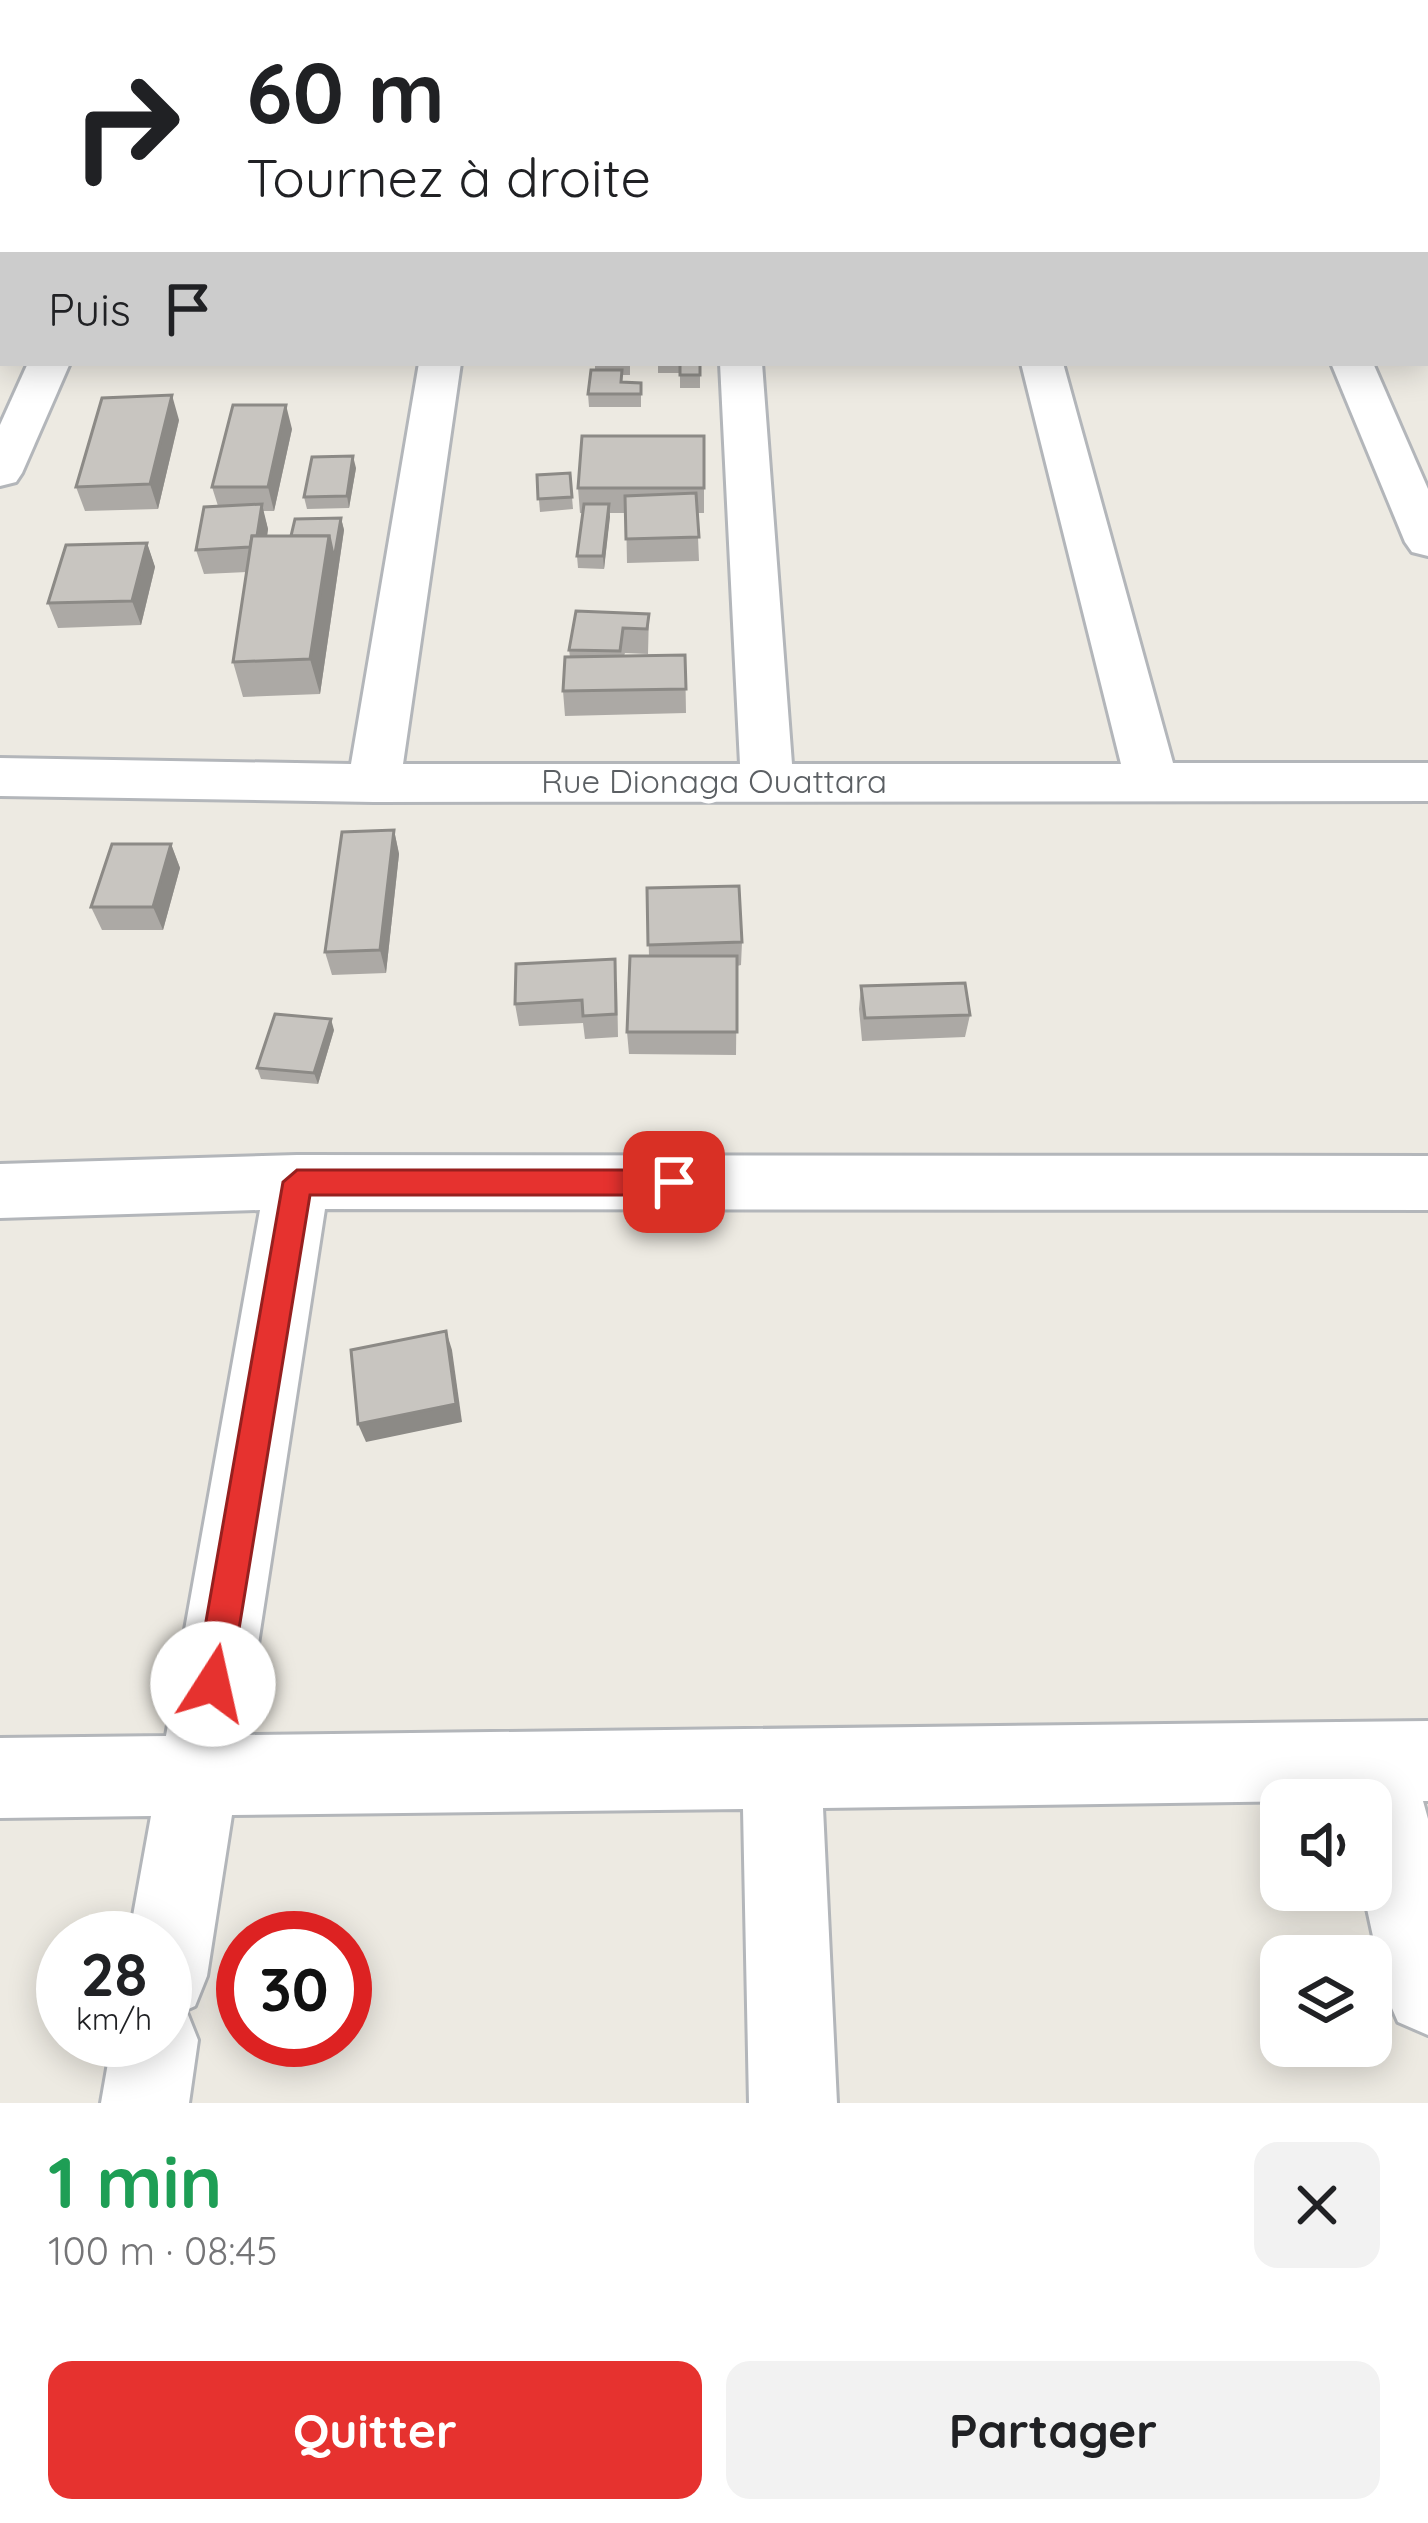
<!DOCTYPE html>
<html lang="fr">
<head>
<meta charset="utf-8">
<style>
	:root { --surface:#fff; --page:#f2f2f2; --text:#202124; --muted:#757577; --accent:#e6322f }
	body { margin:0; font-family:Quicksand,sans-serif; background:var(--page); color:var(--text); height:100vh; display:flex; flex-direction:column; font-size:45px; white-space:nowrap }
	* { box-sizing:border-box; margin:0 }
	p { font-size:39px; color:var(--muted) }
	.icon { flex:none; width:66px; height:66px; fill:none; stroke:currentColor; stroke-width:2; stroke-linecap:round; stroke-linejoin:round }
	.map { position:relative; height:2103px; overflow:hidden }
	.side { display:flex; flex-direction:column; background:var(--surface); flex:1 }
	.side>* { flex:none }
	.guide { position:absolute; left:0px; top:0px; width:1428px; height:366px; box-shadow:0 6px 30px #0003; background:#fff; color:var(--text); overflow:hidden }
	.buttons { position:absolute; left:1260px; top:1779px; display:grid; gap:24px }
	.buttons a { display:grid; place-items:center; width:132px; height:132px; border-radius:24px; background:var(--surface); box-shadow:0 6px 30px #0003; font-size:60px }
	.speed { position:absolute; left:36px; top:1911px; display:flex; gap:24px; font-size:60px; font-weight:700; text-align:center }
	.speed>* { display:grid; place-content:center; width:156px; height:156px; border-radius:50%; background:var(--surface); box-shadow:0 6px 30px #0003; line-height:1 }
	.speed small { font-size:30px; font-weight:400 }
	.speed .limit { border:18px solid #d22; background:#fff; color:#111 }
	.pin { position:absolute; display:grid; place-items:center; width:102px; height:102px; color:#fff; margin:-51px; border-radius:24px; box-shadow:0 6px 18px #0006 }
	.me { position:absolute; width:132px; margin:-66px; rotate:10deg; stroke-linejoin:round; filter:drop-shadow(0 0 9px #0008) }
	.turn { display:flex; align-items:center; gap:42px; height:252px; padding:0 48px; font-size:54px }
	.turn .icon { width:156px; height:156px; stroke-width:2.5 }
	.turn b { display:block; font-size:84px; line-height:102px }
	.then { display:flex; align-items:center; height:114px; padding:0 48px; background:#0003; gap:24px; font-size:45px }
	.round { display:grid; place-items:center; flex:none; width:126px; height:126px; border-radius:24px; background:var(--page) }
	.head { display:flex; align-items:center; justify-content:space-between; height:204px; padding:0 48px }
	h1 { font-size:72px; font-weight:700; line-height:90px; color:#1e9e55 }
	.primary-button { display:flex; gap:24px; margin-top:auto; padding:24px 48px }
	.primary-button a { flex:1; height:138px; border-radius:24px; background:var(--accent); color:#fff; font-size:48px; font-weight:700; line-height:138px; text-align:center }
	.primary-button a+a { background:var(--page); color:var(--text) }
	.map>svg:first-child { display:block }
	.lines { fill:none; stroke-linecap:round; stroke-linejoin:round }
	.minor-casing { stroke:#b3b6ba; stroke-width:6 }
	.minor { fill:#fff; fill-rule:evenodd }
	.wall { fill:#aca9a5 }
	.shaded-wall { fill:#8c8a86 }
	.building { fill:#c8c5c0; stroke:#8c8a86; stroke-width:3 }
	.route { fill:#e6322f; stroke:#96201f; stroke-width:3 }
	.labels { text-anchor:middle; stroke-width:9; stroke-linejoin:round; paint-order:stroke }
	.street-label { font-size:33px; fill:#5b5f63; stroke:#fff }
</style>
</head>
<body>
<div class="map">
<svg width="1428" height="2103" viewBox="0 0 1428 2103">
	<rect width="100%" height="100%" fill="#edeae2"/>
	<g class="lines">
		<!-- minor casing -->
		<g class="minor-casing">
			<g id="minor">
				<path d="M 190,0 L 222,0 L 189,3 Z"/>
				<rect x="940" y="0" width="32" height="3"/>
				<rect x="1425" y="93" width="3" height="20"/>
				<rect x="0" y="97" width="3" height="20"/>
				<path d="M 28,363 L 70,363 L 22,473 L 16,482 L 0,486 L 0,425 Z"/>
				<path d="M 419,363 L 461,363 L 403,764 L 740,764 L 720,363 L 762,363 L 792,764 L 1121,764 L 1021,363 L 1063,363 L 1173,763 L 1428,763 L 1428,801 L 374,802 L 0,796 L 0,758 L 351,764 Z"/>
				<path d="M 1331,363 L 1373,363 L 1428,489 L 1428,556 L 1412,552 L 1405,542 Z"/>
				<path d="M 297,1155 L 1428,1156 L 1428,1210 L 325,1209 L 244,1735 L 1428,1721 L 1428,1801 L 1423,1801 L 1428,1819 L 1428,2035 L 1398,2022 L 1385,1992 L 1363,1890 L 1371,1890 L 1371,1800 L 823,1808 L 837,2103 L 749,2103 L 743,1809 L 232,1815 L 207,1976 L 195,2006 L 186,2010 L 198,2040 L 189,2103 L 101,2103 L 112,2040 L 165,2040 L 165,1938 L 129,1938 L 151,1816 L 0,1818 L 0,1738 L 166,1736 L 260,1210 L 0,1218 L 0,1164 Z"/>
			</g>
		</g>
		<!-- minor -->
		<use href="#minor" class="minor"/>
	</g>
	<!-- wall -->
	<g class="wall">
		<rect x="0" y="181" width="3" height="65"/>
		<path d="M 595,363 L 630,363 L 630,375 L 622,375 L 622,382 L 641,383 L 641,407 L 589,407 L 588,394 L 595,370 Z"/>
		<path d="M 658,363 L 700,363 L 700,388 L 680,388 L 680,373 L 658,373 Z"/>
		<path d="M 179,420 L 158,509 L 85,511 L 76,487 Z"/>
		<path d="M 292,429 L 274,511 L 263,511 L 268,529 L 267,536 L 291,536 L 341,518 L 344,530 L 320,694 L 243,697 L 233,662 L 247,572 L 204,574 L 196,550 L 218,506 L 212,487 Z"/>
		<path d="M 704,436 L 704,513 L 697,513 L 699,561 L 627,563 L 626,513 L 610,513 L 604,569 L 578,568 L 577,556 L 583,513 L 580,513 L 578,488 Z"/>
		<path d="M 356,468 L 349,508 L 307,509 L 304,497 Z"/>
		<path d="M 570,473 L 573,509 L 540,512 L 537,475 Z"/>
		<path d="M 147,543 L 155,567 L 141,625 L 58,628 L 48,603 Z"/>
		<path d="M 649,614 L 648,654 L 625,653 L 624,656 L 685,655 L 686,713 L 565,716 L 563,691 L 570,657 L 569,650 Z"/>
		<path d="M 394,830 L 399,854 L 386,973 L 332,975 L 325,952 Z"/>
		<path d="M 171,844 L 180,868 L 163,930 L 102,930 L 91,907 Z"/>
		<path d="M 647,888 L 742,942 L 741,965 L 737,966 L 736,1055 L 629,1054 L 627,1032 L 649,956 Z"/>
		<path d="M 617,982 L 618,1037 L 585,1039 L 583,1023 L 519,1026 L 515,1004 Z"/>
		<path d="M 861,986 L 970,1015 L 965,1037 L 862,1041 L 859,1009 Z"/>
		<path d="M 334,1030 L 318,1084 L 261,1079 L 257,1068 Z"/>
	</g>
	<!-- shaded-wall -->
	<g class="shaded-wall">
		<path d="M 172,395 L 179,420 L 158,509 L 150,484 Z"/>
		<path d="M 286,405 L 292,429 L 274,511 L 268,487 Z"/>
		<path d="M 353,456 L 356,468 L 349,508 L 347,496 Z"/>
		<path d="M 262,504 L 268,529 L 262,572 L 255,547 Z"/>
		<path d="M 609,504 L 610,517 L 604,569 L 603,556 Z"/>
		<path d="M 341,518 L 344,530 L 320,694 L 310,659 L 329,536 Z"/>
		<path d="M 147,543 L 155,567 L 141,625 L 132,601 Z"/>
		<path d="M 394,830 L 399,854 L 386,973 L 380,950 Z"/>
		<path d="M 171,844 L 180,868 L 163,930 L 153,907 Z"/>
		<path d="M 331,1019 L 334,1030 L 318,1084 L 314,1073 Z"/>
		<path d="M 446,1331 L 452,1350 L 462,1422 L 366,1442 L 358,1424 Z"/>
	</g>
	<!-- building -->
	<g class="building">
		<path d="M 0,181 L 3,181 L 3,199 L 0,205 Z"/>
		<rect x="680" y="363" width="20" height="12"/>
		<path d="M 591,370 L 622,370 L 621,382 L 641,383 L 641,394 L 588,394 Z"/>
		<path d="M 172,395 L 150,484 L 76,487 L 102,398 Z"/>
		<path d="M 233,405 L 286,405 L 268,487 L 212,487 Z"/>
		<path d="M 582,436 L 704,436 L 704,488 L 578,488 Z"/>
		<path d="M 353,456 L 347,496 L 304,497 L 312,457 Z"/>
		<path d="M 570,473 L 572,497 L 538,499 L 537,475 Z"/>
		<path d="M 696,493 L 699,537 L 626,539 L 625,496 Z"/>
		<path d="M 262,504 L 257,536 L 252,536 L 250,547 L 196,550 L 204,507 Z"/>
		<path d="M 584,504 L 609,504 L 603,556 L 577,556 Z"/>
		<path d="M 341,518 L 334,559 L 329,536 L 291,536 L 295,519 Z"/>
		<path d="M 252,536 L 329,536 L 310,659 L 233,662 Z"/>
		<path d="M 147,543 L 132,601 L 48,603 L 66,545 Z"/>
		<path d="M 576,611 L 649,614 L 647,629 L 623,628 L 620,651 L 569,650 Z"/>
		<path d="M 685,655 L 686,689 L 563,691 L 565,657 Z"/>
		<path d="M 394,830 L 380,950 L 325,952 L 342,832 Z"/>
		<path d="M 112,844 L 171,844 L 153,907 L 91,907 Z"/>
		<path d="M 739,886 L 742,942 L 648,945 L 647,888 Z"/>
		<path d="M 630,956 L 737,956 L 737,1032 L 627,1032 Z"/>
		<path d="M 615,959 L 616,1014 L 583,1016 L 582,1000 L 515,1004 L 516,964 Z"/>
		<path d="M 965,983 L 970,1015 L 865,1018 L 861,986 Z"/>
		<path d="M 275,1014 L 331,1019 L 314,1073 L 257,1068 Z"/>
		<path d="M 446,1331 L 456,1404 L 358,1424 L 351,1350 Z"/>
	</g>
	<!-- route -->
	<path class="route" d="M 297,1170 L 674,1170 L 689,1182 L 674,1195 L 310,1195 L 230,1684 L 225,1697 L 213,1702 L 200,1697 L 195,1684 L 283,1182 Z"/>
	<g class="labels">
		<!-- street labels -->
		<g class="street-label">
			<text x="714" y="793">Rue Dionaga Ouattara</text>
		</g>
	</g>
</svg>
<div class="buttons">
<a><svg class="icon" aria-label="sound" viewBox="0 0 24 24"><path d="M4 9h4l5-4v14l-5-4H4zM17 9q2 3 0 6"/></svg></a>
<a><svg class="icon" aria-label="layers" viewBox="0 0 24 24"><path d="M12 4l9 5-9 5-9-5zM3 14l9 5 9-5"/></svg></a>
</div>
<div class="speed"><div>28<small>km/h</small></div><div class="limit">30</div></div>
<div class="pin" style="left:674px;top:1182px;background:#d93025"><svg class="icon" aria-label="arrive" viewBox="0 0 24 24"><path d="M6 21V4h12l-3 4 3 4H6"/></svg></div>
<svg class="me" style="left:213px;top:1684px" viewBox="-20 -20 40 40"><circle r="19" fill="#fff"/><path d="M0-13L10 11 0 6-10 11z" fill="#e6322f"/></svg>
<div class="guide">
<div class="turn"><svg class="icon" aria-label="right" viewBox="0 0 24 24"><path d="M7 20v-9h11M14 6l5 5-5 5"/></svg><div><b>60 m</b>Tournez à droite</div></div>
<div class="then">Puis<svg class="icon" aria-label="arrive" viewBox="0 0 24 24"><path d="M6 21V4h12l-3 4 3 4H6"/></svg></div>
</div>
</div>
<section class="side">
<div class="head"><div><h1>1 min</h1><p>100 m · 08:45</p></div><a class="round"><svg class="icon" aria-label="close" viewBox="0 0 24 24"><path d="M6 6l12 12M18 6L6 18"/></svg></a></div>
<div class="primary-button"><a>Quitter</a><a>Partager</a></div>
</section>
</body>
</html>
